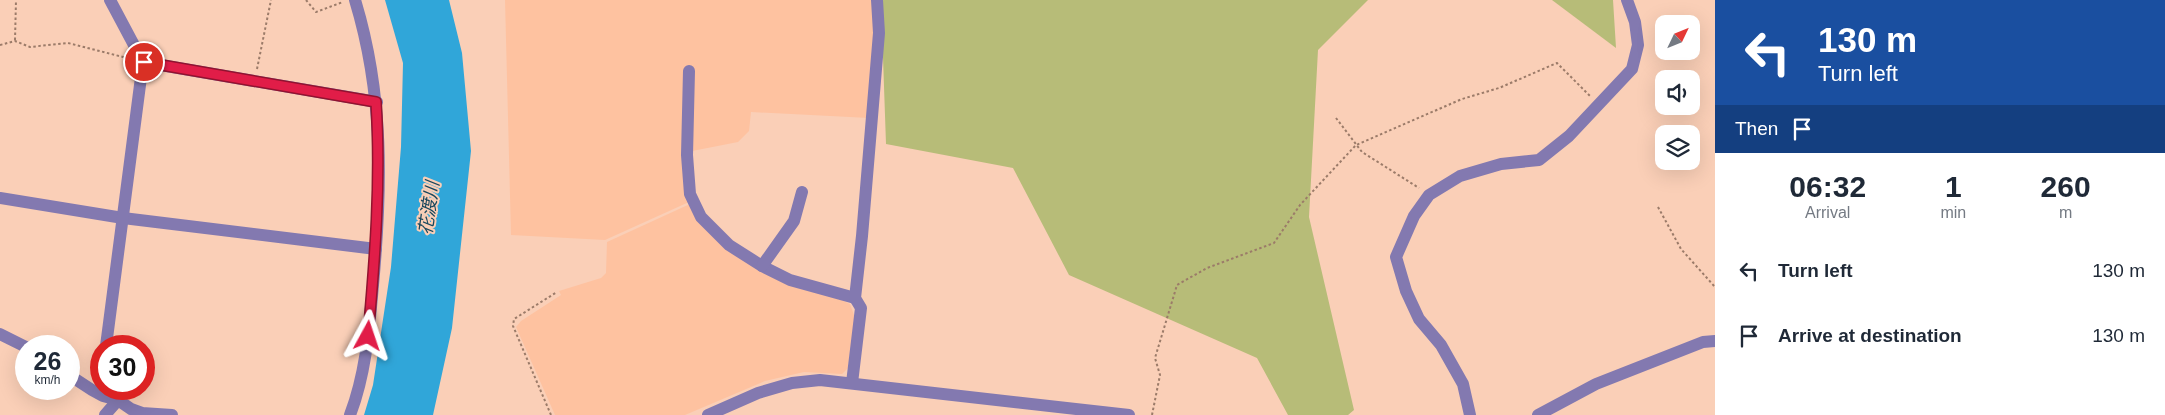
<!DOCTYPE html>
<html lang="en">
<head>
<meta charset="utf-8">
<style>
	:root { --surface:#fff; --page:#f6f6f7; --text:#1f2937; --muted:#747a83 }
	body { margin:0; font-family:Arial,"Noto Sans JP",sans-serif; background:var(--page); color:var(--text); height:100vh; display:flex; flex-direction:column; font-size:19px; white-space:nowrap }
	* { box-sizing:border-box; margin:0 }
	p { font-size:16px; color:var(--muted) }
	.icon { flex:none; width:28px; height:28px; fill:none; stroke:currentColor; stroke-width:2; stroke-linecap:round; stroke-linejoin:round }
	.map { position:relative; flex:1; overflow:hidden }
	.details { display:flex; flex-direction:column; background:var(--surface); width:450px }
	.details>* { flex:none }
	.top-card { background:#1a4fa0; color:#fff; overflow:hidden }
	.needle { width:32px; rotate:47deg }
	.controls { position:absolute; left:1655px; top:15px; display:grid; gap:10px }
	.controls a { display:grid; place-items:center; width:45px; height:45px; border-radius:10px; background:var(--surface); box-shadow:0 5px 20px #0002; font-size:25px }
	.speed { position:absolute; left:15px; top:335px; display:flex; gap:10px; font-size:25px; font-weight:700; text-align:center }
	.speed>* { display:grid; place-content:center; width:65px; height:65px; border-radius:50%; background:var(--surface); box-shadow:0 5px 20px #0002; line-height:1 }
	.speed small { font-size:12px; font-weight:400 }
	.speed .limit { border:8px solid #d22; background:#fff; color:#111 }
	.pin { position:absolute; display:grid; place-items:center; width:42px; height:42px; color:#fff; margin:-21px; border:2px solid #fff; border-radius:50%; box-shadow:0 1px 5px #0007 }
	.me { position:absolute; width:55px; margin:-28px; rotate:5deg; stroke-linejoin:round; filter:drop-shadow(0 0 4px #0008) }
	.turn { display:flex; align-items:center; gap:18px; height:105px; padding:0 20px; font-size:22px }
	.turn .icon { width:65px; height:65px; stroke-width:2.5 }
	.turn b { display:block; font-size:35px; line-height:42px }
	.then { display:flex; align-items:center; height:48px; padding:0 20px; background:#0003; gap:10px; font-size:19px }
	.eta { display:flex; justify-content:space-evenly; align-items:center; height:85px; text-align:center }
	.eta b { font-size:30px; font-weight:700; line-height:35px }
	ul { padding:0; list-style:none }
	li { display:flex; align-items:center; gap:15px; height:65px; padding:0 20px }
	li div { flex:1 }
	li b { display:block; font-size:19px }
	li em { font-style:normal }
	main { display:flex; flex:1; min-height:0 }
	.map>svg:first-child { display:block }
	.built { fill:#fec2a0 }
	.green { fill:#b7bc78 }
	.water { fill:#30a6d9 }
	.lines { fill:none; stroke-linecap:round; stroke-linejoin:round }
	.path { stroke:#9b7b69; stroke-width:2; stroke-dasharray:2.5 2.5; stroke-linecap:butt }
	.minor { stroke:#8379b0; stroke-width:12 }
	.route-casing { stroke:#92132f; stroke-width:12 }
	.route { stroke:#e11d48; stroke-width:9 }
	.labels { text-anchor:middle; stroke-width:4; stroke-linejoin:round; paint-order:stroke }
	.water-label { font-size:18px; font-style:italic; fill:#18475d; stroke:#facfb7 }
</style>
</head>
<body>
<main>
<div class="map">
<svg width="1715" height="415" viewBox="0 0 1715 415">
	<rect width="100%" height="100%" fill="#facfb7"/>
	<!-- built -->
	<g class="built">
		<path d="M 505,0 L 874,0 L 876,31 L 869,118 L 751,112 L 749,131 L 738,142 L 682,153 L 689,202 L 605,240 L 511,235 Z"/>
		<path d="M 690,204 L 718,241 L 850,304 L 855,318 L 848,368 L 842,374 L 804,372 L 765,381 L 685,415 L 555,415 L 516,327 L 521,321 L 561,295 L 559,291 L 601,278 L 606,273 L 607,242 Z"/>
	</g>
	<!-- green -->
	<g class="green">
		<path d="M 881,0 L 1368,0 L 1318,50 L 1309,217 L 1354,410 L 1348,415 L 1288,415 L 1257,358 L 1069,275 L 1013,168 L 886,144 Z"/>
		<path d="M 1552,0 L 1613,0 L 1616,48 Z"/>
	</g>
	<!-- water -->
	<path class="water" d="M 385,0 L 449,0 L 462,53 L 471,151 L 452,328 L 433,415 L 364,415 L 373,385 L 391,267 L 401,147 L 403,63 Z"/>
	<g class="lines">
		<!-- path -->
		<g class="path">
			<path d="M 306,0 L 316,12 L 343,2"/>
			<path d="M 15,40 L 16,0"/>
			<path d="M 0,45 L 15,41 L 30,47 L 68,43 L 127,58"/>
			<path d="M 257,69 L 271,0"/>
			<path d="M 1336,118 L 1362,152 L 1419,188"/>
			<path d="M 1658,207 L 1681,249 L 1715,287"/>
			<path d="M 551,415 L 513,326 L 514,319 L 557,292"/>
			<path d="M 1152,415 L 1160,375 L 1155,358 L 1177,285 L 1207,268 L 1274,243 L 1300,205 L 1356,145 L 1462,99 L 1499,88 L 1557,63 L 1590,96"/>
		</g>
		<!-- minor -->
		<g class="minor">
			<path d="M 143,62 L 377,102"/>
			<path d="M 689,71 L 687,155 L 690,194 L 701,217 L 729,245 L 762,266 L 790,280 L 855,298"/>
			<path d="M 0,198 L 123,218 L 376,249"/>
			<path d="M 762,266 L 794,221 L 802,192"/>
			<path d="M 0,334 L 26,347"/>
			<path d="M 106,346 L 143,62 L 110,0"/>
			<path d="M 69,375 L 92,390 L 103,396 L 118,400 L 131,409 L 142,413 L 172,415"/>
			<path d="M 852,383 L 861,308 L 855,298 L 862,236 L 879,33 L 877,0"/>
			<path d="M 105,415 L 118,400"/>
			<path d="M 350,415 C 366,373 369,330 373,285 C 382,187 384,95 355,0"/>
			<path d="M 708,415 L 758,393 L 792,383 L 820,380 L 1129,415"/>
			<path d="M 1470,415 L 1463,384 L 1441,345 L 1419,319 L 1406,291 L 1396,257 L 1414,216 L 1429,195 L 1460,176 L 1501,164 L 1539,160 L 1569,136 L 1632,69 L 1638,45 L 1635,22 L 1627,0"/>
			<path d="M 1538,415 L 1596,384 L 1703,342 L 1715,341"/>
		</g>
	</g>
	<g class="lines">
		<!-- route casing -->
		<g class="route-casing">
			<path id="route" d="M 144,62 L 376,102 C 381,180 375,258 368,336"/>
		</g>
		<!-- route -->
		<use href="#route" class="route"/>
	</g>
	<g class="labels">
		<!-- water labels -->
		<g class="water-label">
			<text transform="translate(429 208) rotate(-82)" y="6">花渡川</text>
		</g>
	</g>
</svg>
<div class="controls">
<a><svg class="needle" viewBox="-14 -14 28 28"><path d="M0-13l5 13h-10z" fill="#e53935"/><path d="M0 13l5-13h-10z" fill="#747a83"/></svg></a>
<a><svg class="icon" aria-label="sound" viewBox="0 0 24 24"><path d="M4 9h4l5-4v14l-5-4H4zM17 9q2 3 0 6"/></svg></a>
<a><svg class="icon" aria-label="layers" viewBox="0 0 24 24"><path d="M12 4l9 5-9 5-9-5zM3 14l9 5 9-5"/></svg></a>
</div>
<div class="speed"><div>26<small>km/h</small></div><div class="limit">30</div></div>
<div class="pin" style="left:144px;top:62px;background:#d93025"><svg class="icon" aria-label="arrive" viewBox="0 0 24 24"><path d="M6 21V4h12l-3 4 3 4H6"/></svg></div>
<svg class="me" style="left:368px;top:336px" viewBox="-20 -20 40 40"><path d="M0-17L14 15 0 8-14 15z" fill="#e11d48" stroke="#fff" stroke-width="4"/></svg>
</div>
<section class="details">
<div class="top-card">
<div class="turn"><svg class="icon" aria-label="left" viewBox="0 0 24 24"><path d="M17 20v-9H6M10 6l-5 5 5 5"/></svg><div><b>130 m</b>Turn left</div></div>
<div class="then">Then<svg class="icon" aria-label="arrive" viewBox="0 0 24 24"><path d="M6 21V4h12l-3 4 3 4H6"/></svg></div>
</div>
<div class="eta">
<div><b>06:32</b><p>Arrival</p></div>
<div><b>1</b><p>min</p></div>
<div><b>260</b><p>m</p></div>
</div>
<ul>
<li><svg class="icon" aria-label="left" viewBox="0 0 24 24"><path d="M17 20v-9H6M10 6l-5 5 5 5"/></svg><div><b>Turn left</b></div><em>130 m</em></li>
<li><svg class="icon" aria-label="arrive" viewBox="0 0 24 24"><path d="M6 21V4h12l-3 4 3 4H6"/></svg><div><b>Arrive at destination</b></div><em>130 m</em></li>
</ul>
</section>
</main>
</body>
</html>
